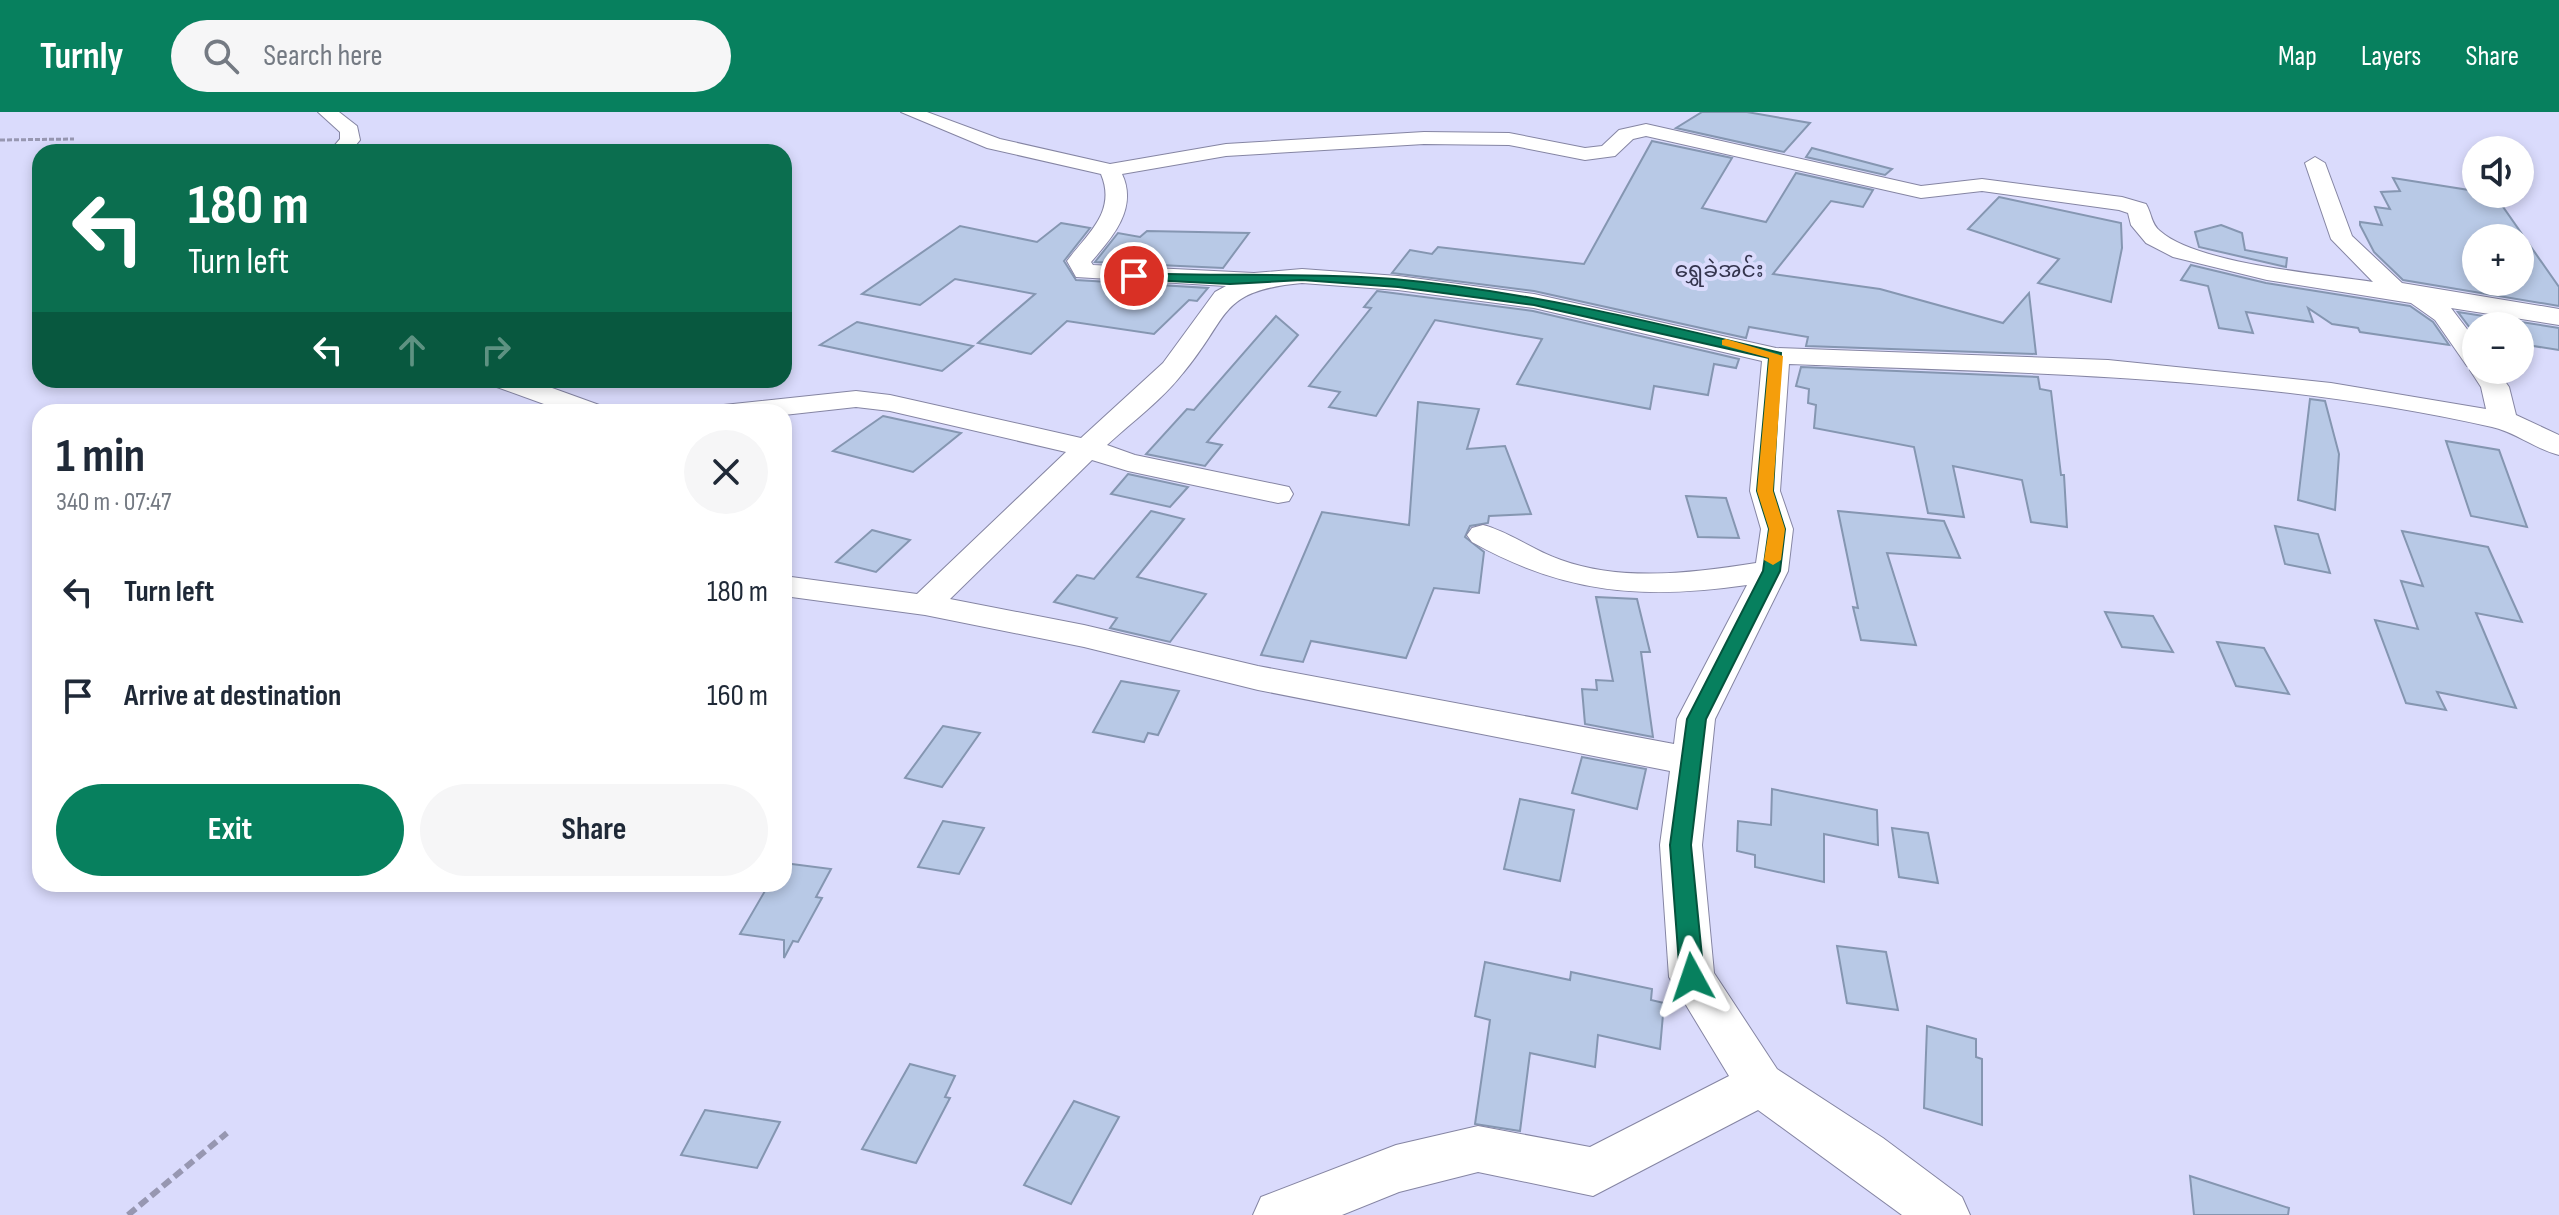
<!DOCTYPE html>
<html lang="en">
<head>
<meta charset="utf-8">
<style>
	:root { --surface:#fff; --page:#f6f6f7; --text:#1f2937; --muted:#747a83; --accent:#07805e }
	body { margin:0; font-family:"Sofia Sans Condensed","Noto Sans Myanmar",sans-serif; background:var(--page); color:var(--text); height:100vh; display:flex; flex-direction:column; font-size:30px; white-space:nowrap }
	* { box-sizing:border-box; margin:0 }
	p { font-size:26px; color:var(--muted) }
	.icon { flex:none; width:44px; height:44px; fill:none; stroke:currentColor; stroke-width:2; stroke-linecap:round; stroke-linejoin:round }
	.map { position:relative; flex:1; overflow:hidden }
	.drawer { position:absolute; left:32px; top:292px; width:760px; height:488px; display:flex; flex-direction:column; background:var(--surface); border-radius:24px; box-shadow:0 4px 12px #0003 }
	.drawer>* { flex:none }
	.guide { position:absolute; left:32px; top:32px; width:760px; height:244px; border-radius:24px; box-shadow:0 4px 12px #0003; background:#0b6e4f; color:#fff; overflow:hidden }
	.controls { position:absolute; left:2462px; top:24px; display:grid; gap:16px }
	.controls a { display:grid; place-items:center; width:72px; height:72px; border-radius:50%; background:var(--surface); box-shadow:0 4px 12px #0003; font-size:40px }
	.pin { position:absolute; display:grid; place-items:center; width:68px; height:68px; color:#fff; margin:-34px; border:4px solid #fff; border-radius:50%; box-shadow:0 2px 8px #0007 }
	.me { position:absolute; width:88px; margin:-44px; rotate:355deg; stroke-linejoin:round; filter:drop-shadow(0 0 6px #0008) }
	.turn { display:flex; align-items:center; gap:28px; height:168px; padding:0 24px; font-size:36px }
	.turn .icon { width:104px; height:104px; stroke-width:2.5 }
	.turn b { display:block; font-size:56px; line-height:68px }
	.lanes { display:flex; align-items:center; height:76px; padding:0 24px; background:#0003; justify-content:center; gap:40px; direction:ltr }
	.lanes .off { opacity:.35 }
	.round { display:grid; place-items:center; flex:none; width:84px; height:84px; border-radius:42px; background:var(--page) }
	.overview { display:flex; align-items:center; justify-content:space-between; height:136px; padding:0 24px }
	h1 { font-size:48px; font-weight:700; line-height:60px }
	.cta { display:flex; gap:16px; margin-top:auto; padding:16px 24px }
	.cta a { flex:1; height:92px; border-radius:48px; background:var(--accent); color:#fff; font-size:32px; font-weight:700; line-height:92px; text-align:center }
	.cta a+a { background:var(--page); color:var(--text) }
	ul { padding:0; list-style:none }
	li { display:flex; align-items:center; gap:24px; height:104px; padding:0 24px }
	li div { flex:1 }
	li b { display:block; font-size:30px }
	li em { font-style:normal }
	header { display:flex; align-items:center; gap:48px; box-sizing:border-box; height:112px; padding:0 40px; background:var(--accent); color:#fff }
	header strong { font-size:38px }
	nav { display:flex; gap:44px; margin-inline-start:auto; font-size:28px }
	.search { width:560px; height:72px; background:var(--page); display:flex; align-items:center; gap:20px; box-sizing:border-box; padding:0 28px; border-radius:44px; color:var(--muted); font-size:30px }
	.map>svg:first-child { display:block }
	.building { fill:#b8c9e6; stroke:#8596b1; stroke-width:2; fill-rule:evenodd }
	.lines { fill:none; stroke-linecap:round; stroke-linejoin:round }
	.street-casing { stroke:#8585a3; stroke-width:2 }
	.path-far1 { stroke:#9797b1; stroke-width:3; stroke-dasharray:5 2; stroke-linecap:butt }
	.path { stroke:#9797b1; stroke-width:6; stroke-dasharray:10 5; stroke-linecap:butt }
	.street { fill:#fff; fill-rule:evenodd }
	.route { fill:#07805e; stroke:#05533d; stroke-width:2 }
	.slow { fill:#f59e0b }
	.labels { text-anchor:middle; stroke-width:8; stroke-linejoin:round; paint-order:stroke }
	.far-quarter-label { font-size:22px; fill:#34344d; stroke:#dadbfc }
</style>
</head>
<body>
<header>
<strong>Turnly</strong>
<div class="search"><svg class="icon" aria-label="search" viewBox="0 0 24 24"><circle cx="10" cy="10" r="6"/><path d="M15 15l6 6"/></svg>Search here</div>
<nav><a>Map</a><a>Layers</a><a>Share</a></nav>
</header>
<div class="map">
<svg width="2559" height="1103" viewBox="0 0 2559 1103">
	<rect width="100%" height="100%" fill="#dadbfc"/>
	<!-- building -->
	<g class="building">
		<path d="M 1702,0 L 1747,0 L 1810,11 L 1784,40 L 1676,16 Z"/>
		<path d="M 1652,29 L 1732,46 L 1702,96 L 1766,110 L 1796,61 L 1873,78 L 1863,95 L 1831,89 L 1773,162 L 1880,177 L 2003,211 L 2029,181 L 2036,242 L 1806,234 L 1808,225 L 1749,215 L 1746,226 L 1534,179 L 1392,161 L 1410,138 L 1432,142 L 1438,135 L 1584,152 Z"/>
		<path d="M 1812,36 L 1892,57 L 1885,63 L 1806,45 Z"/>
		<path d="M 2393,66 L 2494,82 L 2559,175 L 2559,194 L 2403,168 L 2374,140 L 2360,113 L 2360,110 L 2382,113 L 2375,95 L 2390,97 L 2381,80 L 2400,79 ZM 2476,126 L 2520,126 L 2520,170 L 2476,170 Z"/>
		<path d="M 1999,85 L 2121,111 L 2122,136 L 2111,190 L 2038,171 L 2059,147 L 1968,117 Z"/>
		<path d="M 1061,111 L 1090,116 L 1064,149 L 1076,168 L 1208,176 L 1197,189 L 1189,188 L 1154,222 L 1067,209 L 1031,242 L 978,231 L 1035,182 L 955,167 L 920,193 L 862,182 L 960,114 L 1037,130 Z"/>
		<path d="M 2221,113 L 2242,121 L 2245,138 L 2287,146 L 2286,155 L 2199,135 L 2195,120 Z"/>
		<path d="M 1147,119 L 1249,121 L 1223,156 L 1095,150 L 1118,121 L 1140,125 Z"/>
		<path d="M 2191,153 L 2266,171 L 2410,194 L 2433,210 L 2449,233 L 2360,220 L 2358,216 L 2332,212 L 2308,196 L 2313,210 L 2246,200 L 2253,221 L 2219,216 L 2208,174 L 2181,168 Z"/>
		<path d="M 1377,179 L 1533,199 L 1739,247 L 1736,256 L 1714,252 L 1708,283 L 1654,274 L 1650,297 L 1517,272 L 1542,227 L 1435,208 L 1376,304 L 1329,295 L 1340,280 L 1309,274 L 1371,196 L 1364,195 Z"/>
		<path d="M 2458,200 L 2559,216 L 2559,238 L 2520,232 L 2520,214 L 2476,214 L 2476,224 Z"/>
		<path d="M 1276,204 L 1298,223 L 1207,330 L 1222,333 L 1205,354 L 1146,342 L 1187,297 L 1194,298 Z"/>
		<path d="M 857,210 L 973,234 L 942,259 L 820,233 Z"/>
		<path d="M 1801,255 L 2038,265 L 2040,277 L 2051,279 L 2061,363 L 2064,363 L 2067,415 L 2031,410 L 2022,368 L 1953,354 L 1964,405 L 1928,401 L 1914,335 L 1814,316 L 1816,293 L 1808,291 L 1809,277 L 1796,274 Z"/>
		<path d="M 2310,287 L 2325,289 L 2339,342 L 2335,398 L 2298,388 Z"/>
		<path d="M 1418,290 L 1479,297 L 1467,337 L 1505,334 L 1531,402 L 1489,404 L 1488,411 L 1470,414 L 1465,425 L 1484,440 L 1479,481 L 1434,476 L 1406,546 L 1311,529 L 1303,550 L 1261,543 L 1322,400 L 1409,413 Z"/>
		<path d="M 883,304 L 961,321 L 913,360 L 833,339 Z"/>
		<path d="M 2446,329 L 2499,338 L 2527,415 L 2471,404 Z"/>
		<path d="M 1128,362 L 1188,375 L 1170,395 L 1111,382 Z"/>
		<path d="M 1686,384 L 1726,386 L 1739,426 L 1698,425 Z"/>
		<path d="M 1151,399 L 1184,407 L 1137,465 L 1206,482 L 1170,530 L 1110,516 L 1117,506 L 1054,490 L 1077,463 L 1094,467 Z"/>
		<path d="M 1838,399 L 1944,409 L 1960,446 L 1887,441 L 1916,533 L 1861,528 L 1853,495 L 1858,496 Z"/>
		<path d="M 2275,414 L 2318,422 L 2330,461 L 2285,452 Z"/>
		<path d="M 872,418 L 910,428 L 876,460 L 836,450 Z"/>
		<path d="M 2402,419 L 2488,435 L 2522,510 L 2476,501 L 2516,596 L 2437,580 L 2446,598 L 2406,591 L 2375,508 L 2418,517 L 2401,469 L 2423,474 Z"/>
		<path d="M 1596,485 L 1637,487 L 1650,540 L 1641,540 L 1653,625 L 1585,612 L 1582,577 L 1597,578 L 1596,568 L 1613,569 Z"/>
		<path d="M 2105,500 L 2153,504 L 2173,540 L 2122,535 Z"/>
		<path d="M 2217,530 L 2264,536 L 2289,582 L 2236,574 Z"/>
		<path d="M 1121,569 L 1179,579 L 1158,623 L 1148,621 L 1144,630 L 1093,620 Z"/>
		<path d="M 943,614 L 980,621 L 942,675 L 905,666 Z"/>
		<path d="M 1582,645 L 1646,657 L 1637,697 L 1572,681 Z"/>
		<path d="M 1772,677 L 1877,698 L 1878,733 L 1824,722 L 1824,770 L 1755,755 L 1755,743 L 1737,739 L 1738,709 L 1771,713 Z"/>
		<path d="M 1520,687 L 1574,698 L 1560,769 L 1504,757 Z"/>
		<path d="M 943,709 L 984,716 L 959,762 L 918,755 Z"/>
		<path d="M 1892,716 L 1928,721 L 1938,771 L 1899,765 Z"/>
		<path d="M 784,751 L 831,757 L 816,785 L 822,786 L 798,830 L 793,829 L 784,846 L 784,828 L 740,822 L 769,772 L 784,772 Z"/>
		<path d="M 1837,834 L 1886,840 L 1898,898 L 1847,891 Z"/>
		<path d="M 1485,850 L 1570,868 L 1571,860 L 1652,877 L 1651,888 L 1664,891 L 1660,937 L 1598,923 L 1595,955 L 1530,941 L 1520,1019 L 1475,1012 L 1490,908 L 1475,904 Z"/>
		<path d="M 1927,914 L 1976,927 L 1976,945 L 1982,947 L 1982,1013 L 1924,996 Z"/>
		<path d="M 910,952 L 955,964 L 945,985 L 950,986 L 916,1051 L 862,1037 Z"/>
		<path d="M 1074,989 L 1119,1005 L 1071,1092 L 1024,1073 Z"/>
		<path d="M 705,998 L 780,1010 L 757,1056 L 681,1043 Z"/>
		<path d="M 2190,1064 L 2289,1096 L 2288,1103 L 2194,1103 Z"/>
	</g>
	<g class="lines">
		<!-- street casing -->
		<g class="street-casing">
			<g id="street">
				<path d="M 318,0 L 339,0 L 357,14 L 360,28 L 350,40 L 329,40 L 340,27 L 340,20 Z"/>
				<path d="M 901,0 L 927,0 L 1000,27 L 1110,52 L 1226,32 L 1424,20 L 1509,21 L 1585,36 L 1602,34 L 1619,18 L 1646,12 L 1921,74 L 1982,67 L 2122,85 L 2146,92 C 2152,102 2151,112 2160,119 C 2197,152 2322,162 2373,170 L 2331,127 L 2305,51 L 2315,45 L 2325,51 L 2352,124 L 2402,171 L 2559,197 L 2559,213 L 2451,196 L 2476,229 L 2476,258 L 2497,258 L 2509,275 L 2516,303 L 2559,323 L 2559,343 C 2535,337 2515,320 2492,315 C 2262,263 2023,261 1789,252 L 1780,379 L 1793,417 L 1788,459 L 1715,607 L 1702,733 L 1714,861 L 1777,957 L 1883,1026 L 1962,1085 L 1970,1103 L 1902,1103 L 1758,998 L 1593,1084 L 1478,1060 L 1399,1080 L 1342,1103 L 1253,1103 L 1261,1085 L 1396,1033 L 1478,1014 L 1590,1035 L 1729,964 L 1669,865 L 1660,733 L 1670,659 L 1258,578 L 1084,535 L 925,503 L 784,484 L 784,464 L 917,482 L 1066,340 L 890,299 L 856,295 L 784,303 L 710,300 L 714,294 L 856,279 L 890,283 L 1081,326 L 1163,251 L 1215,180 L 1226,174 L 1076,165 L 1067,149 C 1087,122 1117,100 1101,62 L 987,36 ZM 1646,24 L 1921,86 L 1982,79 L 2119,98 L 2128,101 L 2131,113 L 2146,131 L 2173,145 L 2267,168 L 2411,191 L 2435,208 L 2467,254 L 2472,255 L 2470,258 L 2481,275 L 2486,297 L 2331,271 L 2108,248 L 1776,236 L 1534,182 L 1398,164 L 1302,157 L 1254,161 L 1093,153 L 1091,150 C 1113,125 1138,96 1122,62 L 1226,44 L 1424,32 L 1509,33 L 1585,48 L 1615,44 L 1633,27 ZM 1302,171 L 1398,178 L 1534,196 L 1762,249 L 1750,379 L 1761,417 L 1756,451 C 1693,461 1622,470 1561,448 C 1534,439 1510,420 1483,413 L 1472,416 L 1467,423 L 1472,430 C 1565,482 1643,488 1747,473 L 1677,607 L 1674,632 L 1258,554 L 1084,513 L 950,487 L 1092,348 L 1128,359 L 1278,391 L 1289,389 L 1293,382 L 1289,375 L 1135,343 L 1107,333 C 1132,310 1162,288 1183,261 C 1231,204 1217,179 1302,171 Z"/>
				<path d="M 490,268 L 530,268 L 602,294 L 606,300 L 566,300 L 494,274 Z"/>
			</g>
		</g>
		<!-- path-far1 -->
		<path class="path-far1" d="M 0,28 L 74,27"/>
		<!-- path -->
		<path class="path" d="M 128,1103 L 227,1021"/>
		<!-- street -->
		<use href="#street" class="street"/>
	</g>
	<!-- route -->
	<path class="route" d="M 1134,161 C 1221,165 1307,160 1394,167 C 1525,179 1654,210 1781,241 L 1773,379 L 1785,417 L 1780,459 L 1706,607 L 1691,733 L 1704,865 L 1700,871 L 1684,871 L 1680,865 L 1670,733 L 1687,607 L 1763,459 L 1769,417 L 1757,379 L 1769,246 L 1534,193 L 1398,175 L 1302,168 L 1230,172 L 1130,167 L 1130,162 Z"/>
	<!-- slow -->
	<path class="slow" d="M 1726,227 L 1783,244 L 1773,379 L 1785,417 L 1781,448 L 1773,453 L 1764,448 L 1769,417 L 1757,379 L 1769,246 L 1722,233 L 1722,228 Z"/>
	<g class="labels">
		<!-- far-quarter labels -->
		<g class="far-quarter-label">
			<text x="1719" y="165">ရွှေခဲအင်း</text>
		</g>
	</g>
</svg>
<div class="controls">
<a><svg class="icon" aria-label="sound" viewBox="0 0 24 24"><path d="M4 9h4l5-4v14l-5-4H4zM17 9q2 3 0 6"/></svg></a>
<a>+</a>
<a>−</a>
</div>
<div class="pin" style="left:1134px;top:164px;background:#d93025"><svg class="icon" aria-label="arrive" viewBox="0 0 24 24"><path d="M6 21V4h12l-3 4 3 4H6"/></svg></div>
<svg class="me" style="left:1692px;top:865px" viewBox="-20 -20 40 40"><path d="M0-17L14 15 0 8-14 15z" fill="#07805e" stroke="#fff" stroke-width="4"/></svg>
<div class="guide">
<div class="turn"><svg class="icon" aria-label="left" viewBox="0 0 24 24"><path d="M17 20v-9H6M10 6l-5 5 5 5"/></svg><div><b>180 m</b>Turn left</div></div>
<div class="lanes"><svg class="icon" aria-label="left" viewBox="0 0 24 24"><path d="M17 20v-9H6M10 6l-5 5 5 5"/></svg><svg class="icon off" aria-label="ahead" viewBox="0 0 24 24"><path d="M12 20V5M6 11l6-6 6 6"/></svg><svg class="icon off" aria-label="right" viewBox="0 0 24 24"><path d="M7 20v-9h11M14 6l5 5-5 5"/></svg></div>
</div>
<section class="drawer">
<div class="overview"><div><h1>1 min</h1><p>340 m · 07:47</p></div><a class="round"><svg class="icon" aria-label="close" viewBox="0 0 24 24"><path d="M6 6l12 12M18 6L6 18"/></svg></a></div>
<ul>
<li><svg class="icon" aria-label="left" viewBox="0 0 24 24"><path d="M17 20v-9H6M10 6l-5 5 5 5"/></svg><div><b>Turn left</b></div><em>180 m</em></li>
<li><svg class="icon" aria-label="arrive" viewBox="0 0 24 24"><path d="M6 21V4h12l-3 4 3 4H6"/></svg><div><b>Arrive at destination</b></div><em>160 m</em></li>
</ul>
<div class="cta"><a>Exit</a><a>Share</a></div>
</section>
</div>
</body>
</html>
